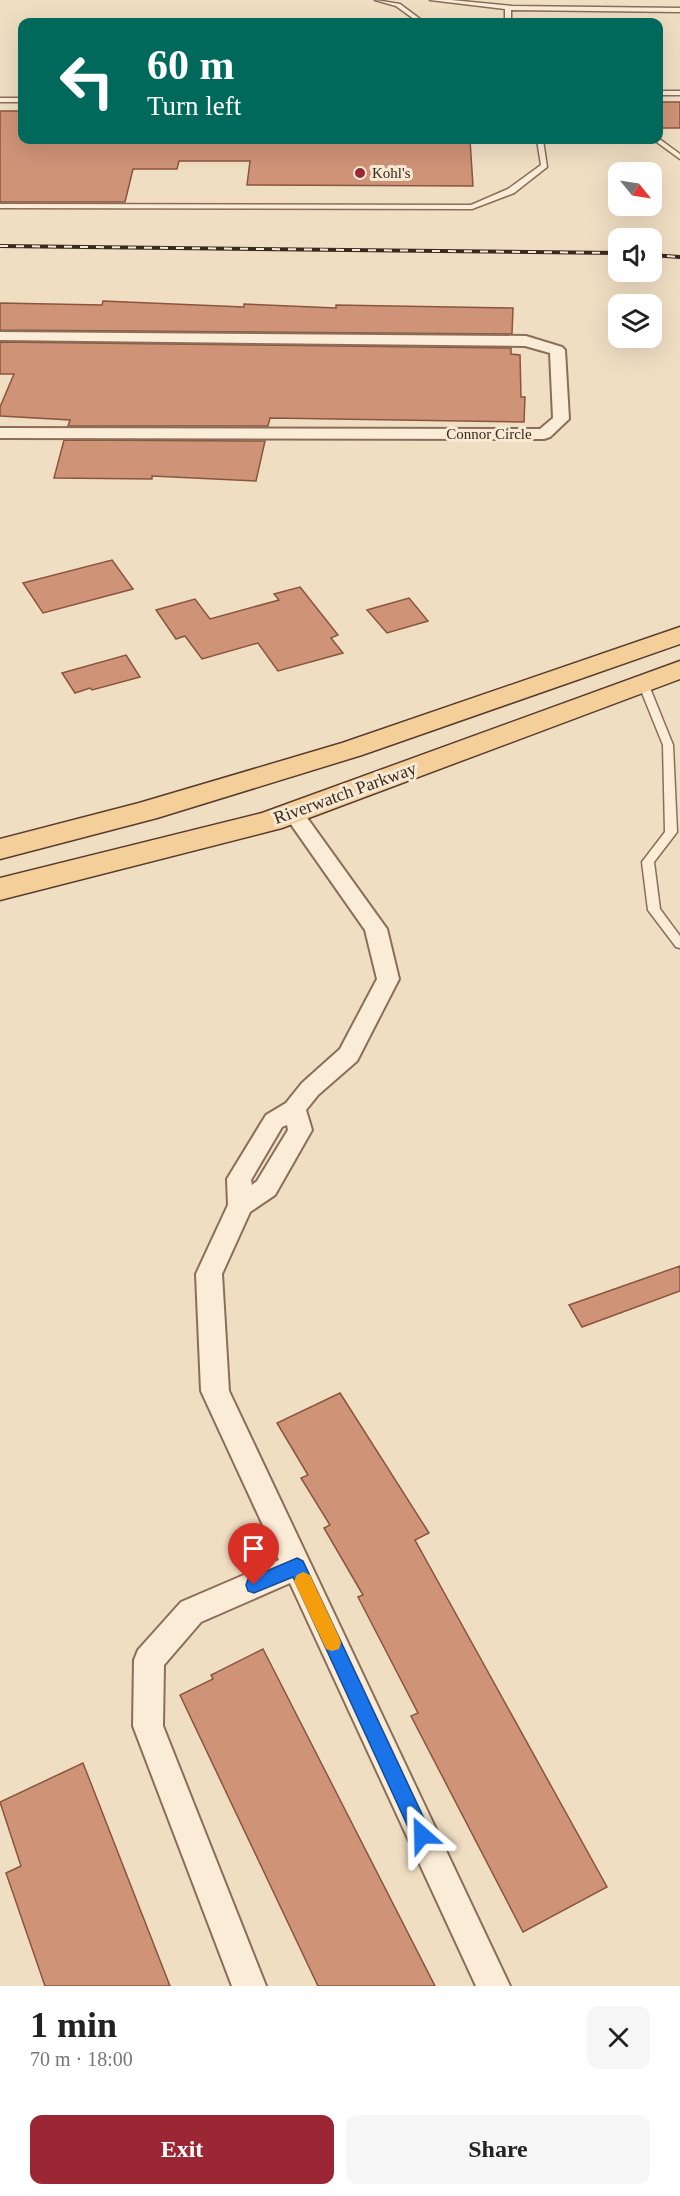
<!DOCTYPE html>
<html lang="en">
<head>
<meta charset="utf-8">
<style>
	:root { --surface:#fff; --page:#f6f6f6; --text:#222; --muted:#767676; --accent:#9b2734 }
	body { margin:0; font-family:Georgia,serif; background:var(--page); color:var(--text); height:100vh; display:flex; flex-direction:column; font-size:22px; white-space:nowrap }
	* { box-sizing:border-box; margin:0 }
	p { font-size:20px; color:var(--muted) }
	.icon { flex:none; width:33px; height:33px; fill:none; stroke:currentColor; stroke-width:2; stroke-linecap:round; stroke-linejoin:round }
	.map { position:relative; height:1986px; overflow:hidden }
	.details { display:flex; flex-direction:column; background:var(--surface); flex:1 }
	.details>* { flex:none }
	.banner { position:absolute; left:18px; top:18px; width:645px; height:126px; border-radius:12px; box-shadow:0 6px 24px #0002; background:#00695c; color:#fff; overflow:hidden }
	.needle { width:39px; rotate:120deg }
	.tools { position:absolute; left:608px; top:162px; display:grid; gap:12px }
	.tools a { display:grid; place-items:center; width:54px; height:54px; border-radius:12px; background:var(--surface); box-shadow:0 6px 24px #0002; font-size:30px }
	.pin { position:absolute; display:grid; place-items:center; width:51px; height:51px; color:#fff; margin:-62px -26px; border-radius:50% 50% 50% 0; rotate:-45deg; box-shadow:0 0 6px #0007 }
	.pin .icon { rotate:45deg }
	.me { position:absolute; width:66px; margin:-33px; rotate:335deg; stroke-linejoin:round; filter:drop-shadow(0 0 4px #0008) }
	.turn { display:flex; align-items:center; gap:21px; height:126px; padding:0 30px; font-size:27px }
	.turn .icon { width:78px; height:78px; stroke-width:2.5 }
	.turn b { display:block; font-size:42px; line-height:51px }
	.round { display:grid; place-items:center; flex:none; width:63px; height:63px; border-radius:12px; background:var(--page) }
	.overview { display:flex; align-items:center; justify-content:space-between; height:102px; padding:0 30px }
	h1 { font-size:36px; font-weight:600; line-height:45px }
	.action { display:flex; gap:12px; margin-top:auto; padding:12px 30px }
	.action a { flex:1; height:69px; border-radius:12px; background:var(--accent); color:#fff; font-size:24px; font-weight:600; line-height:69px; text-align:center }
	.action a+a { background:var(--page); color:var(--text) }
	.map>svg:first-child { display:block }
	.building { fill:#cf9378; stroke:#8a553e; stroke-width:1.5 }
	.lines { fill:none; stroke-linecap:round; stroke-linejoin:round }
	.lane-casing { stroke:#8a6e59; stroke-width:3 }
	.street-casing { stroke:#8a6e59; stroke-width:4 }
	.primary-casing { stroke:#583d2e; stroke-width:3 }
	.lane { fill:#faecd7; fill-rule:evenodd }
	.street { fill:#faecd7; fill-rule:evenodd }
	.primary { fill:#f4cf9a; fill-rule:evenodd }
	.rail-casing { stroke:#3a291e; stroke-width:4 }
	.rail { stroke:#f7e9d3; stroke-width:2; stroke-dasharray:8; stroke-linecap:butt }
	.route { fill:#1a73e8; stroke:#114b97; stroke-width:1.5 }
	.slow { fill:#f59e0b }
	.poi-dot { fill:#9b2734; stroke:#f7e9d3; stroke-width:2 }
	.labels { text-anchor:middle; stroke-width:6; stroke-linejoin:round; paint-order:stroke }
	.far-poi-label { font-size:15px; fill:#3a291e; stroke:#f7e9d3; text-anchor:start }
	.far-street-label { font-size:15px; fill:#3a291e; stroke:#f7e9d3 }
	.street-label { font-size:18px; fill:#3a291e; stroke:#f7e9d3 }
</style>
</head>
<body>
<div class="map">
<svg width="680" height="1986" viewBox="0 0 680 1986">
	<rect width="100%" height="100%" fill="#f0dec3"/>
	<!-- building -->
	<g class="building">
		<rect x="658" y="102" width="22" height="26"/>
		<path d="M 0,111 L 22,111 L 22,140 L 470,140 L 473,186 L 247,185 L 250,161 L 179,161 L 177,169 L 133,169 L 125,202 L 0,202 Z"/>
		<path d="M 103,301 L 244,307 L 244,304 L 336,308 L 336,305 L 513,308 L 512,334 L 0,330 L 0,303 L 102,305 Z"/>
		<path d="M 0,342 L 511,348 L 511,354 L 520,355 L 521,397 L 525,397 L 524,422 L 270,418 L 268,426 L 68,426 L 70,420 L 0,416 L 0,407 L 14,374 L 0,374 Z"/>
		<path d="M 64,440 L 265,441 L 256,481 L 152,476 L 152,479 L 54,478 Z"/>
		<path d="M 112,560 L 133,589 L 43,613 L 23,583 Z"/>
		<path d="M 300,587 L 338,635 L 331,638 L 343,653 L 278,671 L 258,643 L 202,659 L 185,636 L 176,639 L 156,610 L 195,599 L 210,619 L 279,600 L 274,594 Z"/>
		<path d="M 409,598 L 428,621 L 387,633 L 367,610 Z"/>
		<path d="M 126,655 L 140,677 L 92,690 L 90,688 L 75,693 L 62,673 Z"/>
		<path d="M 680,1266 L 680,1291 L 582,1327 L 569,1305 Z"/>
		<path d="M 340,1393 L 429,1533 L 415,1540 L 607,1887 L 523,1932 L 411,1716 L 418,1713 L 358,1597 L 363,1595 L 324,1528 L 330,1525 L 301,1478 L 308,1475 L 277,1423 Z"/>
		<path d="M 263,1649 L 435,1986 L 318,1986 L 180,1695 L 213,1679 L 211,1675 Z"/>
		<path d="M 83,1763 L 170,1986 L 45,1986 L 6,1873 L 21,1866 L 0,1802 Z"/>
	</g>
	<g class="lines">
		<!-- lane casing -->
		<g class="lane-casing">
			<g id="lane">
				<path d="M 375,0 L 400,4 L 424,22 L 418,22 L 396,6 Z"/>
				<path d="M 430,0 L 451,0 L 512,6 L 680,8 L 680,12 L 511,10 L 511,22 L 505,22 L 505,9 Z"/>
				<rect x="658" y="91" width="22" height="4"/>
				<rect x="0" y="98" width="22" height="4"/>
				<path d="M 658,138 L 680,154 L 680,159 L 654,140 Z"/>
				<path d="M 537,140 L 543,140 L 547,167 L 514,193 L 472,209 L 0,208 L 0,204 L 471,205 L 508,189 L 541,165 Z"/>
				<path d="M 643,680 L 648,683 L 673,745 L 677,832 L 654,862 L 660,909 L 680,936 L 680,948 L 676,947 L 648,910 L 642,862 L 665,832 L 663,745 L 638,683 Z"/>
			</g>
		</g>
		<!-- street casing -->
		<g class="street-casing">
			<g id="street">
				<path d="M 0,332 L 526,336 L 562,347 L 565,350 L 569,419 L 550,437 L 544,439 L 0,438 L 0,428 L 540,429 L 553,418 L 550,353 L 525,346 L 0,340 Z"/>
				<path d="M 293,806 L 300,808 L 387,929 L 399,979 L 357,1061 L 318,1095 L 306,1110 L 312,1130 L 275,1195 L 250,1212 L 222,1274 L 229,1391 L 510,1986 L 476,1986 L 290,1583 L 201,1622 L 164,1665 L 163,1726 L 266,1986 L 232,1986 L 133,1726 L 134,1660 L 138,1650 L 181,1602 L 279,1560 L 201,1391 L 196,1274 L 228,1205 L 227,1179 L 266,1115 L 286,1103 L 302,1083 L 340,1049 L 377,979 L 365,930 L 283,813 L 286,808 ZM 287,1125 L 288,1130 L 257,1181 L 252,1185 L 251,1180 L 282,1127 Z"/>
			</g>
		</g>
		<!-- primary casing -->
		<g class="primary-casing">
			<g id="primary">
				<path d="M 680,627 L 680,644 L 362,755 L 157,818 L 0,859 L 0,839 L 139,803 L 342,743 Z"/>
				<path d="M 680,661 L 680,679 L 282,828 L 0,900 L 0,878 L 262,813 Z"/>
			</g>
		</g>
		<!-- lane -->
		<use href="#lane" class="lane"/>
		<!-- street -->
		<use href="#street" class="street"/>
		<!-- primary -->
		<use href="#primary" class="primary"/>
		<!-- rail casing -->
		<g class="rail-casing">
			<g id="rail">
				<path d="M 0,246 L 618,253"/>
				<path d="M 651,255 L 680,257"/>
			</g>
		</g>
		<!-- rail -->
		<use href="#rail" class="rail"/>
	</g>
	<!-- route -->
	<path class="route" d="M 297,1558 L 303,1561 L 429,1829 L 432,1835 L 429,1842 L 422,1845 L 415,1842 L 293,1577 L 254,1593 L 248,1591 L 246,1585 L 248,1579 Z"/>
	<!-- slow -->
	<path class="slow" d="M 303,1572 L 310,1575 L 339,1637 L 341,1643 L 339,1649 L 332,1651 L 326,1649 L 294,1581 L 297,1575 Z"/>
	<!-- markers -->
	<circle class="poi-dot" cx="360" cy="173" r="6"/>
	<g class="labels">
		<!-- far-poi labels -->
		<g class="far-poi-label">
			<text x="372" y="178">Kohl's</text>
		</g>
		<!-- far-street labels -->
		<g class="far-street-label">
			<text x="489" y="439">Connor Circle</text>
		</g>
		<!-- street labels -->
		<g class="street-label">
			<text transform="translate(345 793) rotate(-20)" y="6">Riverwatch Parkway</text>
		</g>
	</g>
</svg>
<div class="tools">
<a><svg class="needle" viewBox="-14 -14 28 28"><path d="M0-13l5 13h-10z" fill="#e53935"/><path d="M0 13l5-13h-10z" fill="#767676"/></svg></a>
<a><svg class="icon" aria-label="sound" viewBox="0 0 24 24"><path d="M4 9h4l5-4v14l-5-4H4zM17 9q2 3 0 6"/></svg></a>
<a><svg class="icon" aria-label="layers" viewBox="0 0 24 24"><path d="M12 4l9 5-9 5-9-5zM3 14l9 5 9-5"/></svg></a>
</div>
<div class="pin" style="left:254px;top:1585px;background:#d93025"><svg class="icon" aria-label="arrive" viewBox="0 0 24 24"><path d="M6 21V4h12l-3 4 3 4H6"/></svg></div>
<svg class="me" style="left:422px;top:1835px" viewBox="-20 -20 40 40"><path d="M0-17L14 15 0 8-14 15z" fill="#1a73e8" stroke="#fff" stroke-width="4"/></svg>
<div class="banner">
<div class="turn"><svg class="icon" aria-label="left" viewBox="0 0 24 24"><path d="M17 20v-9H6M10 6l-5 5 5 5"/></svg><div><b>60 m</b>Turn left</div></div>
</div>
</div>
<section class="details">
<div class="overview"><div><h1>1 min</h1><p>70 m · 18:00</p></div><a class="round"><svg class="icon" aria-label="close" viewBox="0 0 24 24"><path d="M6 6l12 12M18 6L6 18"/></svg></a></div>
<div class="action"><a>Exit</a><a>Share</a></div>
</section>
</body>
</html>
